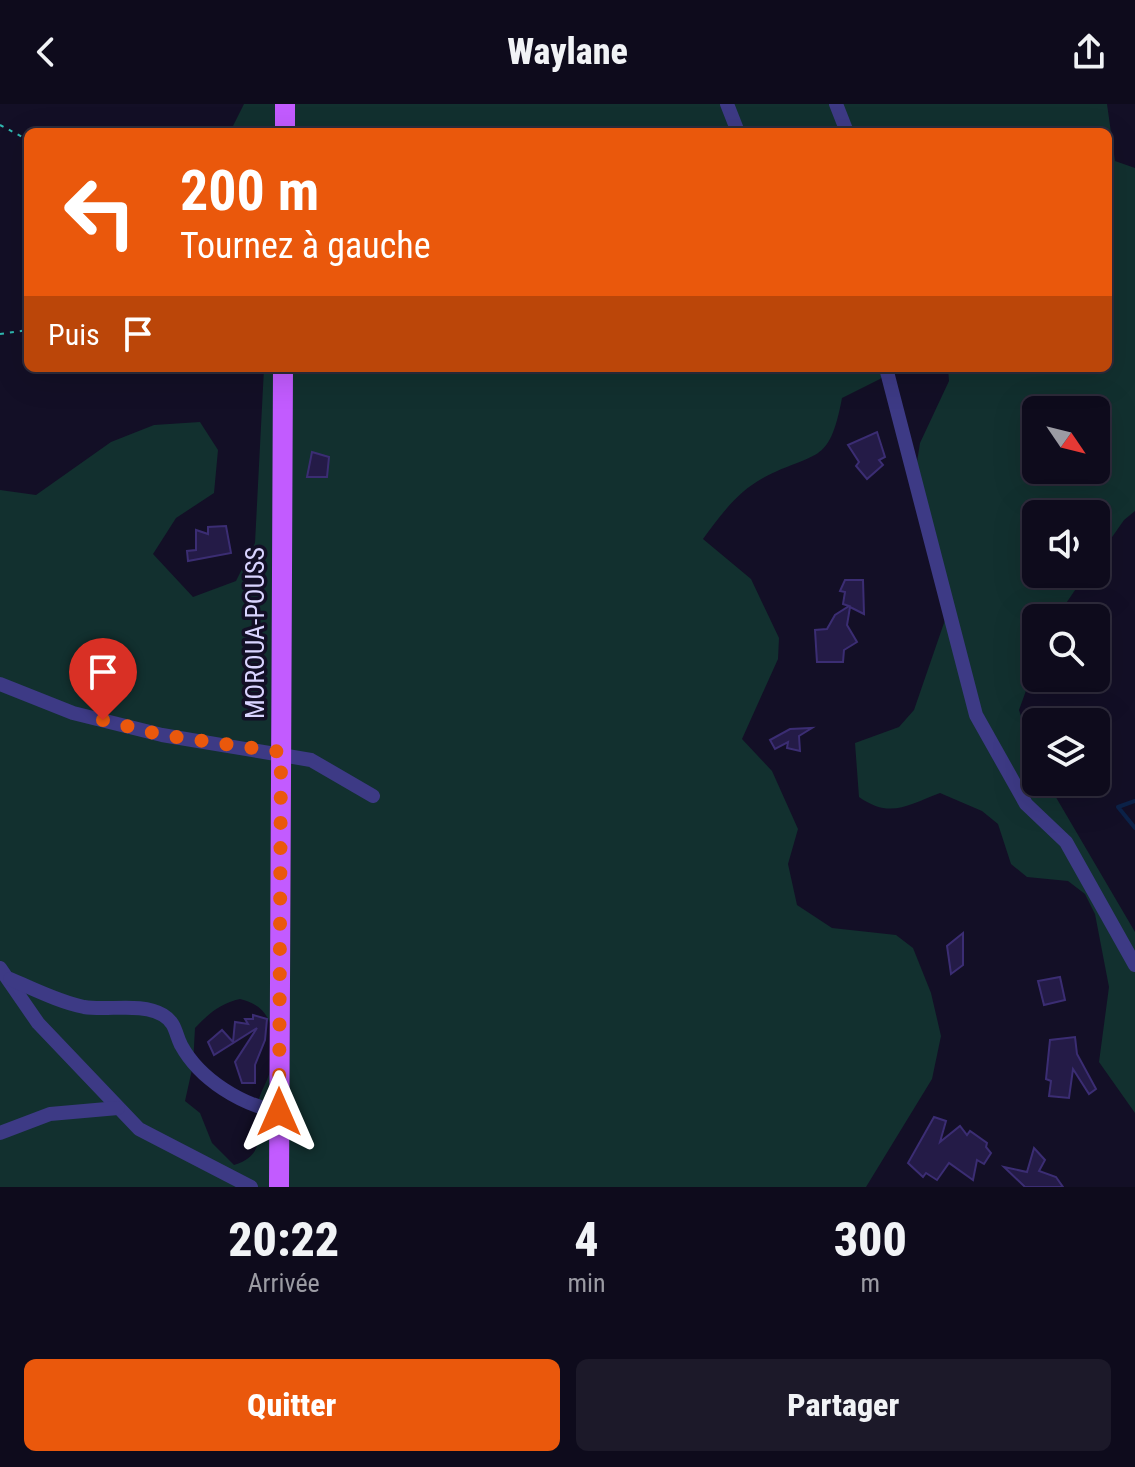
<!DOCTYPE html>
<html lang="fr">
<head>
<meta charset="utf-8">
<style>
	:root { --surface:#0e0b1c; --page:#1c1929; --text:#f1f3f6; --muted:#9b9ba3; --line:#2e2b3b; --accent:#ea580c }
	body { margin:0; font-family:"Roboto Condensed",sans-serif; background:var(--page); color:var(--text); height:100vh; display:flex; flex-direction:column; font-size:30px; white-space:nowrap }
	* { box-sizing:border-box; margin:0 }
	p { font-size:26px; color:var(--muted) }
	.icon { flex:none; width:44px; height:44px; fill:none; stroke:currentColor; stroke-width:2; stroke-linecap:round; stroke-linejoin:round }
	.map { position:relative; height:1083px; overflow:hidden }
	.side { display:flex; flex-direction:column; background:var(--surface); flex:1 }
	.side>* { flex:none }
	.banner { position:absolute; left:24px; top:24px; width:1088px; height:244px; border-radius:12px; box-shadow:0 8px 32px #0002,0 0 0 2px var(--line); background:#ea580c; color:#fff; overflow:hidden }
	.needle { width:52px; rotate:125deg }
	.tools { position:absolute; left:1022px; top:292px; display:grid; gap:16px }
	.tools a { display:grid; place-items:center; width:88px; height:88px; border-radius:12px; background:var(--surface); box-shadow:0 8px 32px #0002,0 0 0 2px var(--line); font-size:40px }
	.pin { position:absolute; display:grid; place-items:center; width:68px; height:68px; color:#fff; margin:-82px -34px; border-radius:50% 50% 50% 0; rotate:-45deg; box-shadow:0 0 8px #0007 }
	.pin .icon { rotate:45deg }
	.me { position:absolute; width:88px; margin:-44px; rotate:0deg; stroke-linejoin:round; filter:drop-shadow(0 0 6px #0008) }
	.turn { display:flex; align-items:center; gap:28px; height:168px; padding:0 24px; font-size:36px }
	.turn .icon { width:104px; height:104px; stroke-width:2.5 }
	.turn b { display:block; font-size:56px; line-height:68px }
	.then { display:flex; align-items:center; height:76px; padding:0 24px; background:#0003; gap:16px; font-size:30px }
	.eta { display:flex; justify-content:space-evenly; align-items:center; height:136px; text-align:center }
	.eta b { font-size:48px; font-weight:800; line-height:56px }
	.primary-button { display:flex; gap:16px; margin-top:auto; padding:16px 24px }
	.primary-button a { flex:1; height:92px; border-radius:12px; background:var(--accent); color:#fff; font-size:32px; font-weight:800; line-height:92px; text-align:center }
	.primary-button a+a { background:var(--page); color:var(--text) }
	header { display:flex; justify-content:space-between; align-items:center; height:104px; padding:0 24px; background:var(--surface); font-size:36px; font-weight:800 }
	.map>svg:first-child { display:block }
	.green { fill:#12302f; fill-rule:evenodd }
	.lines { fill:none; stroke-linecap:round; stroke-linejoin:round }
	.stream { stroke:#0c2248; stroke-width:4 }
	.building { fill:#241b47; stroke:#3b2d73; stroke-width:2 }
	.path { stroke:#2fb8b0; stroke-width:2; stroke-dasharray:4 6; stroke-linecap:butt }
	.minor { stroke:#3d3a85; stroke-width:14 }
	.primary { stroke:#c25bff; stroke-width:20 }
	.route { stroke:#ea580c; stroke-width:14; stroke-dasharray:0 25.2 }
	.labels { text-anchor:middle; stroke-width:7; stroke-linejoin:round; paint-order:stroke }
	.street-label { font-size:26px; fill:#d9d4ff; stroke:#130f26 }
</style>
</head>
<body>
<header><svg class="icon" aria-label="back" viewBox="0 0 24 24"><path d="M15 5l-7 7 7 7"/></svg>Waylane<svg class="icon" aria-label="share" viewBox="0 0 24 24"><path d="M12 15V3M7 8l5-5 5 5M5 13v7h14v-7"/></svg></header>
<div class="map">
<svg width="1135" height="1083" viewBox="0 0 1135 1083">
	<rect width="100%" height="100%" fill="#130f26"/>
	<!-- green -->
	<g class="green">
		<path d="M 244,0 L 1107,0 L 1115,57 L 1135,64 L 1135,407 L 1124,416 L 1096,456 L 1096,410 L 1036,410 L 1036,470 L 1086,470 L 1056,514 L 1036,514 L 1036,559 L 1019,606 L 1036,658 L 1036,678 L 1047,678 L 1135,828 L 1135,1009 L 1099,958 L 1109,883 L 1095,810 L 1085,790 L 1068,777 L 1027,773 L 1011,760 L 998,720 L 982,707 L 940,689 C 908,701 890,715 859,693 L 855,639 L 899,623 L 914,606 L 945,516 L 913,383 L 920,339 L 949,277 L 948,264 L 1108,264 L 1108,28 L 230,28 ZM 1036,306 L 1096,306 L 1096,366 L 1036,366 Z"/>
		<path d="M 264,264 L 891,264 L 880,275 L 842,294 C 829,363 816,346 763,374 C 737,388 720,412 703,435 L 751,475 L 779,534 L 778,555 L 742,635 L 772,667 L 798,725 L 788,760 L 797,801 L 832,824 L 896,831 L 913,844 L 931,889 L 941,932 L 932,975 L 866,1083 L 0,1083 L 0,386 L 36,391 L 111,338 L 154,321 L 200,318 L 218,346 L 214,389 L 176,414 L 153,450 L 193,493 L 236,477 L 255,439 ZM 240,895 C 274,903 277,932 271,963 C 269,976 260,987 258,999 C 253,1025 271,1049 234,1061 L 212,1039 L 200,1009 L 185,997 L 193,961 L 195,924 C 208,910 221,899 240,895 Z"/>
	</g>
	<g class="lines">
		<!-- stream -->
		<path class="stream" d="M 1135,697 L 1118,703 L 1135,724"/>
	</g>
	<!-- building -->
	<g class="building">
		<path d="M 877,328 L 885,353 L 879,356 L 883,361 L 867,375 L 856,362 L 859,358 L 848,341 Z"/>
		<path d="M 312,348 L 329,353 L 327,373 L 307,373 Z"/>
		<path d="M 226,422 L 231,449 L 188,457 L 187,447 L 196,446 L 196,426 L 208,430 L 208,423 Z"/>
		<path d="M 845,476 L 863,476 L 864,510 L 850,503 L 847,521 L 857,538 L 844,546 L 843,558 L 817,558 L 815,526 L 827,525 L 835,511 L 849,502 L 843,500 L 845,488 L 840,487 Z"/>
		<path d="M 812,624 L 799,632 L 800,647 L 787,644 L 788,638 L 775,645 L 770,636 L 790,625 Z"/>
		<path d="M 963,829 L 963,861 L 951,870 L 947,842 Z"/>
		<path d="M 1060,873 L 1065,896 L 1044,901 L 1038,877 Z"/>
		<path d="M 253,911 L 267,915 L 265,936 L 255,961 L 255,979 L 242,979 L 235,958 L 257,924 L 214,951 L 208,938 L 222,926 L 233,938 L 235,918 L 248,920 L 245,915 L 253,915 Z"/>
		<path d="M 1075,933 L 1077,950 L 1096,985 L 1089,990 L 1073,965 L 1069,994 L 1049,992 L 1051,977 L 1046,975 L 1050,936 Z"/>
		<path d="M 934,1013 L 946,1017 L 940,1038 L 960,1022 L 967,1031 L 970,1027 L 987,1039 L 986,1043 L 991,1049 L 984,1060 L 977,1056 L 973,1076 L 949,1059 L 937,1076 L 926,1069 L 923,1073 L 908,1059 Z"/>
		<path d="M 1034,1044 L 1045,1056 L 1039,1067 L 1056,1073 L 1063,1083 L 1025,1083 L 1004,1063 L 1027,1068 Z"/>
	</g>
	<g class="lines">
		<!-- path -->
		<g class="path">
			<path d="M 0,21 L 28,36"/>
			<path d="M 0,230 L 28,226"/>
		</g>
		<!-- minor -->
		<g class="minor">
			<path d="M 727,0 L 738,28"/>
			<path d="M 836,0 L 847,28"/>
			<path d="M 886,264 L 976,611 L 1026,700 L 1066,738 L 1135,861"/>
			<path d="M 0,580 L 73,609 L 162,631 L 311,656 L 373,692"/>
			<path d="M 0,864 L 38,919 L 139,1025 L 251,1083"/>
			<path d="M 10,875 C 34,885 59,898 84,903 C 108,907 141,898 163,911 C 176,919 175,929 181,941 C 200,976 242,1001 279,1008"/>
			<path d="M 0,1029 L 50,1010 L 118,1004"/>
		</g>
		<!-- primary -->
		<g class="primary">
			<path d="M 285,28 L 285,0"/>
			<path d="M 279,1083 L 283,264"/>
		</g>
	</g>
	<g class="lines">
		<!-- route -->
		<path class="route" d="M 103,616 L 162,631 L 281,648 L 279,1008"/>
	</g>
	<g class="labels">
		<!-- street labels -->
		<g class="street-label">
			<text transform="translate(255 529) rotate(-90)" y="9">MOROUA-POUSS</text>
		</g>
	</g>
</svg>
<div class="tools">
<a><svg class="needle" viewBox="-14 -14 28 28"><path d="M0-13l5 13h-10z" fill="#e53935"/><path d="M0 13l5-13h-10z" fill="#9b9ba3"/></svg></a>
<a><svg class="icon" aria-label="sound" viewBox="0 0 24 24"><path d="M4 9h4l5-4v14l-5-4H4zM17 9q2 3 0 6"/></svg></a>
<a><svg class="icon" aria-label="search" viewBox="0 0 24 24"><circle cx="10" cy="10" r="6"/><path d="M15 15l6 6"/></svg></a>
<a><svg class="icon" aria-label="layers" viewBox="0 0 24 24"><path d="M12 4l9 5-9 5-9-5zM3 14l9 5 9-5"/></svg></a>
</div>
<div class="pin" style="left:103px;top:616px;background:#d93025"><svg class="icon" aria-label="arrive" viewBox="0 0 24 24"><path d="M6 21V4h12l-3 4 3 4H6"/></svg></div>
<svg class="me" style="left:279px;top:1008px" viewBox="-20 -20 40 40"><path d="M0-17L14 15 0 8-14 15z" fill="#ea580c" stroke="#fff" stroke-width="4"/></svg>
<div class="banner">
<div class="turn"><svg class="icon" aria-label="left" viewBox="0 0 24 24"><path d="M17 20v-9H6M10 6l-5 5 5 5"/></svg><div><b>200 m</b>Tournez à gauche</div></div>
<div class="then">Puis<svg class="icon" aria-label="arrive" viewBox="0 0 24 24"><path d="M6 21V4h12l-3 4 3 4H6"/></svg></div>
</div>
</div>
<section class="side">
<div class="eta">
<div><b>20:22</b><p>Arrivée</p></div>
<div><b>4</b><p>min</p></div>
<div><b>300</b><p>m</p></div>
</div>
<div class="primary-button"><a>Quitter</a><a>Partager</a></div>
</section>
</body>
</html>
